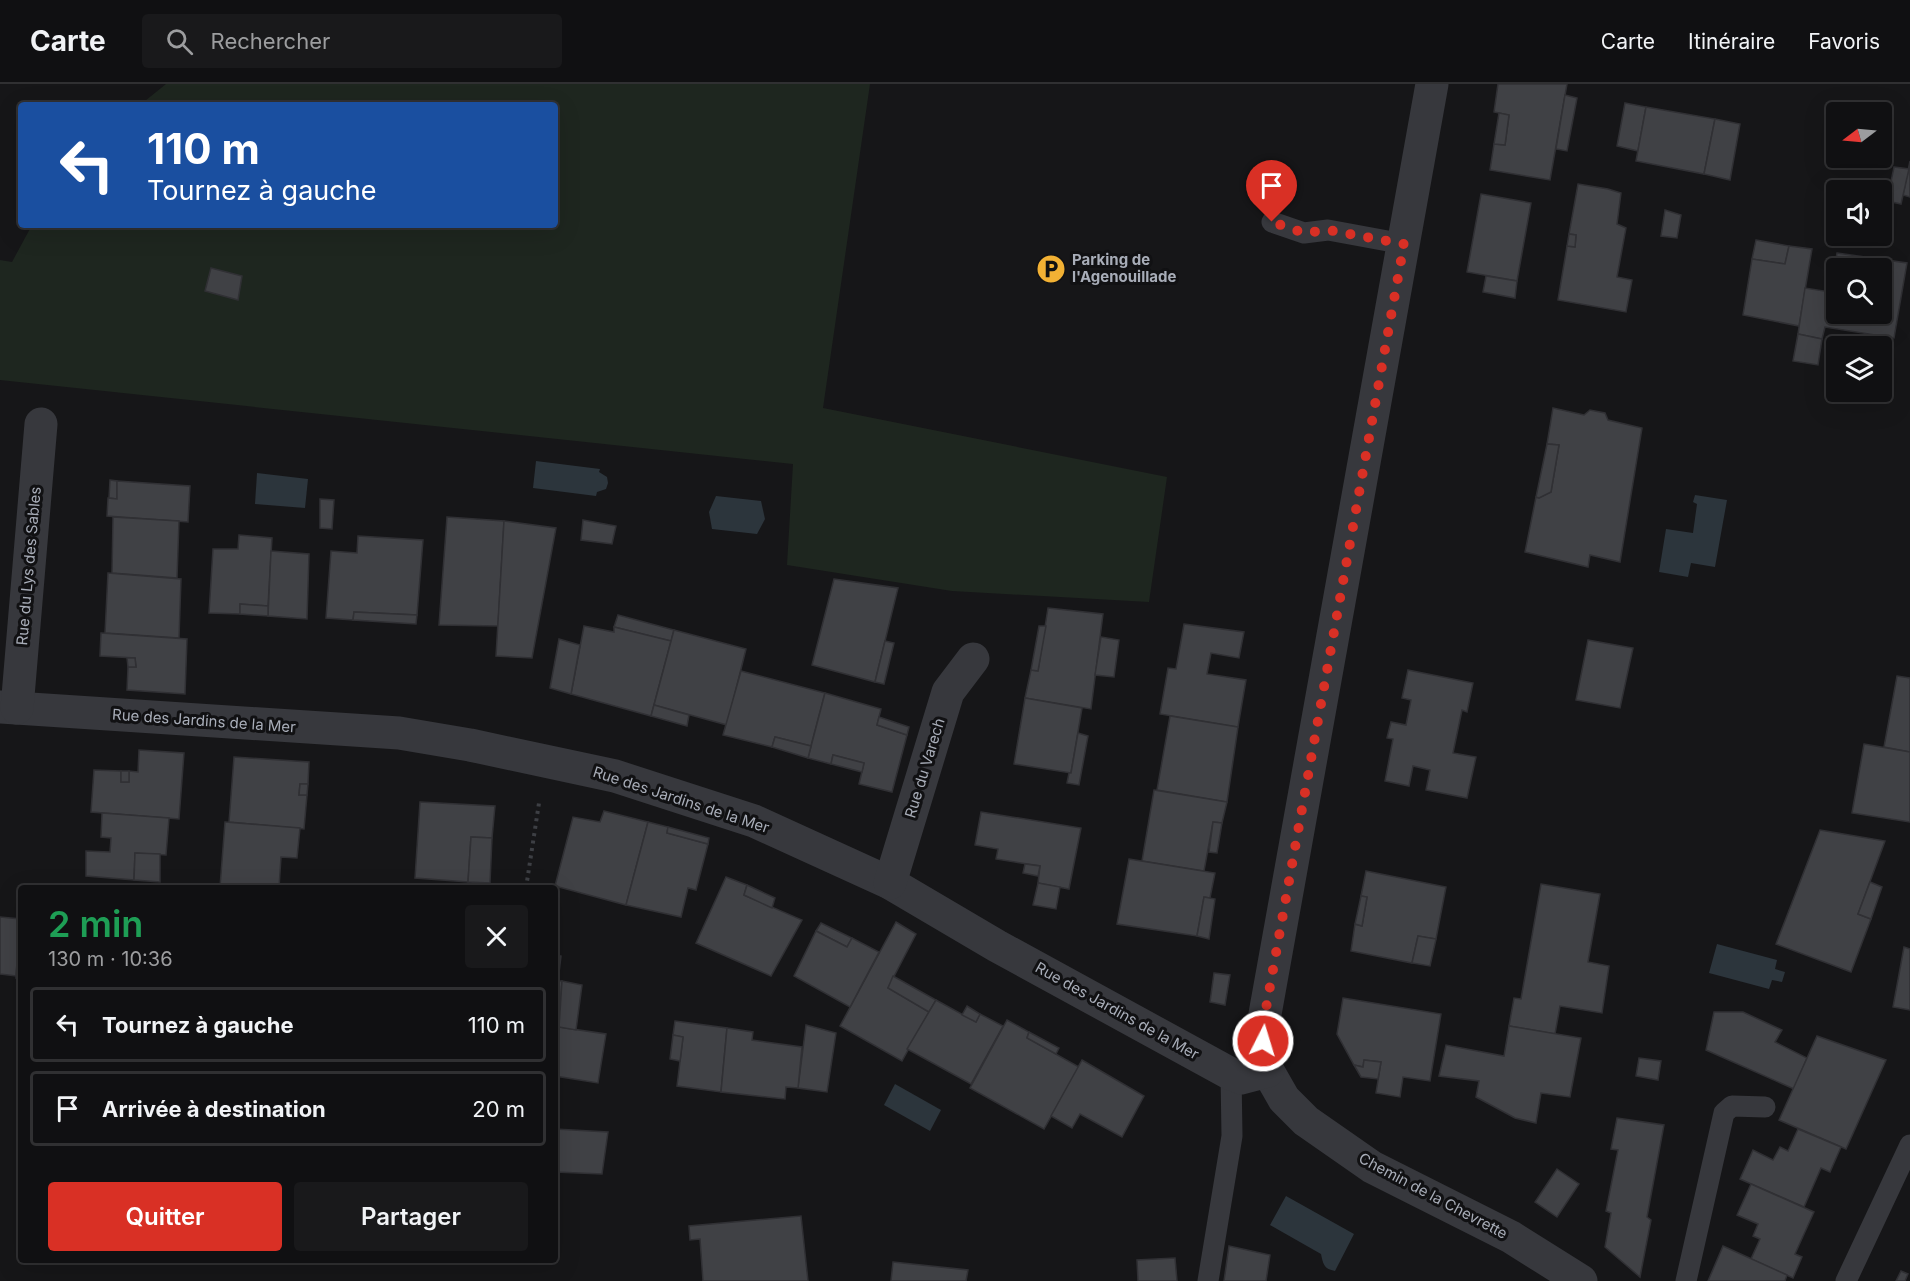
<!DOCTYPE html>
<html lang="fr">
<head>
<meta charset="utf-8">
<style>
	:root { --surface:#101012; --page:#19191b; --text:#f1f3f6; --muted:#9c9d9f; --line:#303032; --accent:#d93025 }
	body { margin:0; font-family:Inter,sans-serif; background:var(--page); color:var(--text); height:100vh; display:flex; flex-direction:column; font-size:22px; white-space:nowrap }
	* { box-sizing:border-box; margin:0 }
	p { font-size:20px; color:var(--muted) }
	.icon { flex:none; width:33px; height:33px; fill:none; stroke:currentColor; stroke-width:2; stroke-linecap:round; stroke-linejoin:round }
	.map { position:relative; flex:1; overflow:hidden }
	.drawer { position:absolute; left:18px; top:801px; width:540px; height:378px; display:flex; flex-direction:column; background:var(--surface); border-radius:6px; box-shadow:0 6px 24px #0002,0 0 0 2px var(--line) }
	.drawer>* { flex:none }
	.top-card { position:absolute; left:18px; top:18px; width:540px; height:126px; border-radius:6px; box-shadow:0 6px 24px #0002,0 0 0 2px var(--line); background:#1a4fa0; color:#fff; overflow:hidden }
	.needle { width:39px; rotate:254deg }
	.fabs { position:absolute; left:1826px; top:18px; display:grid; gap:12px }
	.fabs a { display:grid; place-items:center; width:66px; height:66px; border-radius:6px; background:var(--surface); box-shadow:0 6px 24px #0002,0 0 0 2px var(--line); font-size:30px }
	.pin { position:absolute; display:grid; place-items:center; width:51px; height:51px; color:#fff; margin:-62px -26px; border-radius:50% 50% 50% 0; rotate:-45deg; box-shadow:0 0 6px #0007 }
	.pin .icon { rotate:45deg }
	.me { position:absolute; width:66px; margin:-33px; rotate:5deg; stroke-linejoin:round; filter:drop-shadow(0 0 4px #0008) }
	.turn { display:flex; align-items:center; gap:21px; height:126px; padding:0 30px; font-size:27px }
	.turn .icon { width:78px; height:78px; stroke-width:2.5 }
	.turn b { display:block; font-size:42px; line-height:51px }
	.round { display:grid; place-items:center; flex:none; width:63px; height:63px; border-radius:6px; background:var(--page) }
	.head { display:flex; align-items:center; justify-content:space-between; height:102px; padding:0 30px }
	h1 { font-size:36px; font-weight:600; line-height:45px; color:#1e9e55 }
	.primary-button { display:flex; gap:12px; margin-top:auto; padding:12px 30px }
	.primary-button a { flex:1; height:69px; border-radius:6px; background:var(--accent); color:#fff; font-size:24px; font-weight:600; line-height:69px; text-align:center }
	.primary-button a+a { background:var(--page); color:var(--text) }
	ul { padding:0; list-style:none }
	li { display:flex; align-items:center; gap:18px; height:75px; margin:0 12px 9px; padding:0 18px; border:3px solid var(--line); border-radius:6px }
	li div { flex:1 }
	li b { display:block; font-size:22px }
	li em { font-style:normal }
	header { display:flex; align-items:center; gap:36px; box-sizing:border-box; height:84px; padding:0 30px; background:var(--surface); border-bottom:2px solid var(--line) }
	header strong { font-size:28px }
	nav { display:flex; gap:33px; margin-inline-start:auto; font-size:21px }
	.search { width:420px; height:54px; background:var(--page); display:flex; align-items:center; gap:15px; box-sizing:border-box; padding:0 21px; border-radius:6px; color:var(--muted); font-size:22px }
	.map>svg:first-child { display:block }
	.green { fill:#1e261f }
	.water { fill:#2c353c }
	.building { fill:#404145; stroke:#303034; stroke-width:1.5; fill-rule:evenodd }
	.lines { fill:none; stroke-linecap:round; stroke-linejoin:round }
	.path { stroke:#3d3f44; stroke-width:4; stroke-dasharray:3 4.5; stroke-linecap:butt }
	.lane { stroke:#37383d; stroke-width:21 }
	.street { stroke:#37383d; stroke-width:33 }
	.route { stroke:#d93025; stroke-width:10; stroke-dasharray:0 18 }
	.labels { text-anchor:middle; stroke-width:6; stroke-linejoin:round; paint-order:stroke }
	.poi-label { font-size:15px; font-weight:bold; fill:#a8adb8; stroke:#111113; text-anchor:start }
	.street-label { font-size:15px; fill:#a8adb8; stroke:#111113 }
</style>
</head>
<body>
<header>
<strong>Carte</strong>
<div class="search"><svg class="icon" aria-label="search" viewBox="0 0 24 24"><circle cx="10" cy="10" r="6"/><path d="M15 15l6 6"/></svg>Rechercher</div>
<nav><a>Carte</a><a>Itinéraire</a><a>Favoris</a></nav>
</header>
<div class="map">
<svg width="1910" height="1197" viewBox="0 0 1910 1197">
	<rect width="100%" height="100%" fill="#161618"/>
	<!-- green -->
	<path class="green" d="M 166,0 L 870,0 L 823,324 L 1167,393 L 1149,518 L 952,507 L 787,481 L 793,380 L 0,296 L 0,176 L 12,178 L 32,141 L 555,141 L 555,21 L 140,21 Z"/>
	<!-- water -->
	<g class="water">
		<path d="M 536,377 L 600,385 L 599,388 L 607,393 L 608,399 L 606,405 L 597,408 L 596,412 L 533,404 Z"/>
		<path d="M 257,389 L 308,395 L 305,424 L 255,420 Z"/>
		<path d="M 1695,411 L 1727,416 L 1715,483 L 1691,479 L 1688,493 L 1659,488 L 1666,445 L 1693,449 L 1697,420 L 1693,418 Z"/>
		<path d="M 716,412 L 761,417 L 765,435 L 757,450 L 712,445 L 709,428 Z"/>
		<path d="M 1717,860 L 1777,876 L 1775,885 L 1785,888 L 1782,898 L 1772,896 L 1769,905 L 1709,889 Z"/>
		<path d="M 895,1000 L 941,1026 L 930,1047 L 884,1021 Z"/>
		<path d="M 1286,1112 L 1354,1150 L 1335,1187 C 1324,1185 1323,1180 1321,1170 L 1270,1141 Z"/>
	</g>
	<!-- building -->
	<g class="building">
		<path d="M 1498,0 L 1567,0 L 1550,96 L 1490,86 L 1494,60 L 1505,61 L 1509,31 L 1494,28 Z"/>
		<path d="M 1565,11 L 1577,14 L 1567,67 L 1556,65 Z"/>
		<path d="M 1625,19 L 1646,23 L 1638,67 L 1617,62 Z"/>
		<path d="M 1646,23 L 1715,35 L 1704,90 L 1636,77 Z"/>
		<path d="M 1499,29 L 1509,31 L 1505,61 L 1494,60 Z"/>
		<path d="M 1715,35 L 1740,40 L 1730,96 L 1704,90 Z"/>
		<path d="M 1910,77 L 1910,113 L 1903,111 Z"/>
		<path d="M 1894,83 L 1909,85 L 1901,120 L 1887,117 Z"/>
		<path d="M 1578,100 L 1608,105 L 1621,109 L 1617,140 L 1626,144 L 1617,193 L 1632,196 L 1626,228 L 1558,216 L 1567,162 L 1575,163 L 1576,151 L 1569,150 Z"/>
		<path d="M 1481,110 L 1531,119 L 1517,197 L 1467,188 Z"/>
		<path d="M 1665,126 L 1681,131 L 1677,154 L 1661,152 Z"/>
		<path d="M 1569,150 L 1576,151 L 1575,163 L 1567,162 Z"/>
		<path d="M 1756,156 L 1789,162 L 1785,180 L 1752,175 Z"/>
		<path d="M 1789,162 L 1812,165 L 1799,242 L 1743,231 L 1752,175 L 1785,180 Z"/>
		<path d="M 1837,169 L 1907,179 L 1894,254 L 1825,243 L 1822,255 L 1798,250 L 1805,204 L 1830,208 ZM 1836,184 L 1881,184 L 1881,230 L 1836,230 Z"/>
		<path d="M 211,184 L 242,192 L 238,216 L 205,207 Z"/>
		<path d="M 1486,192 L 1517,197 L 1515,214 L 1483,208 Z"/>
		<path d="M 1798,250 L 1822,255 L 1818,281 L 1793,277 Z"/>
		<path d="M 1553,324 L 1584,331 L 1590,326 L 1605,329 L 1608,336 L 1642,344 L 1620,478 L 1590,471 L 1588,483 L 1525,468 L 1536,413 L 1539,414 L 1551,408 L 1559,361 L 1547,360 Z"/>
		<path d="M 1547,360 L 1559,361 L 1551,408 L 1539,414 L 1536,413 Z"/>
		<path d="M 110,396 L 117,397 L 117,415 L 109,414 Z"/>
		<path d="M 117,397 L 190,402 L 188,438 L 107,432 L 108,414 L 117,415 Z"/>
		<path d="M 320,415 L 334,416 L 332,445 L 320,444 Z"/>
		<path d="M 113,433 L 179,437 L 177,494 L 112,489 Z"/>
		<path d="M 447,433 L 504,437 L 498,542 L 439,541 Z"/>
		<path d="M 583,436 L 616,442 L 612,460 L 581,456 Z"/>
		<path d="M 504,437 L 556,444 L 532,574 L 496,572 Z"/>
		<path d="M 239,451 L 272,454 L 268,522 L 240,520 L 240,530 L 209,529 L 213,465 L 238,465 Z"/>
		<path d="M 358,452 L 423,456 L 417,531 L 354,528 L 353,536 L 326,534 L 331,467 L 357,469 Z"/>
		<path d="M 271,467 L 309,470 L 307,535 L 268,532 Z"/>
		<path d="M 108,489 L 181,495 L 179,554 L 105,549 Z"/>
		<path d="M 834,495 L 898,504 L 875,598 L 812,581 Z"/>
		<path d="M 240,520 L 268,522 L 268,532 L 240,530 Z"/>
		<path d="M 1048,524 L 1103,530 L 1091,625 L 1025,614 L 1031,586 L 1038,587 Z"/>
		<path d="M 354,528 L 417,531 L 416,540 L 353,536 Z"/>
		<path d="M 618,531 L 674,546 L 671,557 L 614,543 Z"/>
		<path d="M 1184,540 L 1244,548 L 1239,574 L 1211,569 L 1207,590 L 1246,596 L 1238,643 L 1160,630 L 1168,584 L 1176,585 Z"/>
		<path d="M 584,542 L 614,548 L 614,543 L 671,557 L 651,632 L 571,610 Z"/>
		<path d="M 1039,542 L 1046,542 L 1038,587 L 1031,586 Z"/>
		<path d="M 674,546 L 746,565 L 727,641 L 654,621 Z"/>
		<path d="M 101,549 L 187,555 L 185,610 L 127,606 L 128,583 L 136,583 L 135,574 L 100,572 Z"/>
		<path d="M 1101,553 L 1119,556 L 1114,593 L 1095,591 Z"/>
		<path d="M 559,555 L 580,561 L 571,610 L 550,604 Z"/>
		<path d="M 1588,556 L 1633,564 L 1620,624 L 1576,616 Z"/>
		<path d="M 885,557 L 894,559 L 884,600 L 875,598 Z"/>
		<path d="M 127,574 L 135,574 L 136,583 L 128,583 Z"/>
		<path d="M 1408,586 L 1473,599 L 1467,628 L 1462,626 L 1453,669 L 1476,673 L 1467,714 L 1426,706 L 1430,686 L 1413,682 L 1409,702 L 1385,697 L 1393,655 L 1387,654 L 1391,638 L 1406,641 L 1411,616 L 1402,614 Z"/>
		<path d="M 741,587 L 825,609 L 811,662 L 775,653 L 772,663 L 723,651 Z"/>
		<path d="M 1897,592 L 1910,594 L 1910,668 L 1884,663 Z"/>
		<path d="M 825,609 L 881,625 L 877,641 L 907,651 L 892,708 L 859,700 L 864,679 L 833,671 L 831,680 L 808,674 Z"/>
		<path d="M 1025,614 L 1082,624 L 1071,689 L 1014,680 Z"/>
		<path d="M 654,621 L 689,631 L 687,642 L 651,632 Z"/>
		<path d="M 1170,632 L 1238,643 L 1227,718 L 1157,706 Z"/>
		<path d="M 879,633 L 909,643 L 907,651 L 877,641 Z"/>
		<path d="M 1078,649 L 1088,652 L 1079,701 L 1067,699 L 1069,689 L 1071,689 Z"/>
		<path d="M 775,653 L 811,662 L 808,674 L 772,663 Z"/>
		<path d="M 1864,660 L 1910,668 L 1910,738 L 1852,729 Z"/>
		<path d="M 139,666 L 184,669 L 179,735 L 91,728 L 94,686 L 121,687 L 121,698 L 129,698 L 129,687 L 138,688 Z"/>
		<path d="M 833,671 L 864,679 L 862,688 L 831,680 Z"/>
		<path d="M 234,673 L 309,678 L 308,700 L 300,700 L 299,711 L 307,711 L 304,745 L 229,738 Z"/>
		<rect x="121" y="687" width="8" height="11"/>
		<path d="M 300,700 L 308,700 L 307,711 L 299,711 Z"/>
		<path d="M 1154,706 L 1227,718 L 1222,739 L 1213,738 L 1204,787 L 1142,777 Z"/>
		<path d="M 420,718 L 495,722 L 492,754 L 471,753 L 468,798 L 415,794 Z"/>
		<path d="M 604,727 L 648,738 L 626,821 L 555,802 L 573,733 L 600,738 Z"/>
		<path d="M 981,728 L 1081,744 L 1069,805 L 1038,799 L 1040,782 L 996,775 L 998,765 L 975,761 Z"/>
		<path d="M 102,729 L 169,734 L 166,771 L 135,769 L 134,796 L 86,792 L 86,767 L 110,768 L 111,754 L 101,753 Z"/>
		<path d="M 225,738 L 300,744 L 297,774 L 281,773 L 279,804 L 220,803 Z"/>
		<path d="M 648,738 L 668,743 L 667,749 L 708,760 L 696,806 L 688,804 L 681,833 L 626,821 Z"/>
		<path d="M 1213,738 L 1222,739 L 1217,769 L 1209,768 Z"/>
		<path d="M 668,743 L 709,754 L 708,760 L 667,749 Z"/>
		<path d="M 1820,746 L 1885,757 L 1858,830 L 1871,835 L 1851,888 L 1776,860 Z"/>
		<path d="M 471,753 L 492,754 L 490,799 L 468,798 Z"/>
		<path d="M 135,769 L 160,770 L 160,798 L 134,796 Z"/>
		<path d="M 1129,775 L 1215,789 L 1210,814 L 1204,813 L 1197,852 L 1117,840 Z"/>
		<path d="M 1025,780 L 1040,782 L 1038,792 L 1023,789 Z"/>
		<path d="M 1366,787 L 1446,803 L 1436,855 L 1418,852 L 1412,879 L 1351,867 L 1355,840 L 1362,842 L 1367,813 L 1361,812 Z"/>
		<path d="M 726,793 L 747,801 L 744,811 L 802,836 L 771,892 L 696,859 Z"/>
		<path d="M 1870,798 L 1882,803 L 1871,835 L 1858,830 Z"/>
		<path d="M 1038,799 L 1060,803 L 1056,825 L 1033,821 Z"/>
		<path d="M 1541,800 L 1600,810 L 1588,878 L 1609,882 L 1602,929 L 1560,922 L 1555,950 L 1509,942 L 1514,914 L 1521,915 Z"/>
		<path d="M 747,801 L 775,814 L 772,824 L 744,811 Z"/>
		<path d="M 1361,812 L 1367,813 L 1362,842 L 1355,840 Z"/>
		<path d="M 1204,813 L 1215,815 L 1209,855 L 1197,852 Z"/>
		<path d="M 0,833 L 21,835 L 16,892 L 0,890 Z"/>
		<path d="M 896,838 L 916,850 L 888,904 L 929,928 L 902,977 L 840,942 Z"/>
		<path d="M 821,839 L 852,854 L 847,863 L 816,847 Z"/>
		<path d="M 19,845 L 21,845 L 21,894 L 16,894 Z"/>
		<path d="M 816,847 L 847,863 L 852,854 L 879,868 L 850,923 L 794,892 Z"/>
		<path d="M 1418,852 L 1436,855 L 1430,882 L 1412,879 Z"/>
		<path d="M 1904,863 L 1910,865 L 1910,926 L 1893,923 Z"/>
		<path d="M 555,871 L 561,872 L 558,897 L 562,897 L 559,943 L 606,950 L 598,999 L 555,992 Z"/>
		<path d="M 1214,889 L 1230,891 L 1225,921 L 1210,918 Z"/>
		<path d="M 893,892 L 936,916 L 929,928 L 888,904 Z"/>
		<path d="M 562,897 L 582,901 L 576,946 L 559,943 Z"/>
		<path d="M 1343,914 L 1441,930 L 1430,997 L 1403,993 L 1400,1013 L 1376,1009 L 1381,978 L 1364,976 L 1363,983 L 1354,981 L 1337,950 Z"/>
		<path d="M 936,916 L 976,938 L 980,930 L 1003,942 L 971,1000 L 907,965 Z"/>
		<path d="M 967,922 L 980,930 L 976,938 L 962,931 Z"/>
		<path d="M 1714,928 L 1743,928 L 1782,946 L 1775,958 L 1807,974 L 1794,1005 L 1706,966 Z"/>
		<path d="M 1007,936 L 1029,948 L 1027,954 L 1079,983 L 1044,1045 L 970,1004 Z"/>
		<path d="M 675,937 L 727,944 L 721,1008 L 677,1002 L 683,953 L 673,951 Z"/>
		<path d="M 806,941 L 836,949 L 827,1008 L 798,1004 Z"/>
		<path d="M 1509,942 L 1581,954 L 1570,1013 L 1541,1009 L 1536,1039 L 1515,1034 L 1476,1013 L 1479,997 L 1439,992 L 1446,961 L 1504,972 Z"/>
		<path d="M 727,944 L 753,948 L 752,956 L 802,963 L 798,1004 L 786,1003 L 785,1015 L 721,1008 Z"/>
		<path d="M 1029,948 L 1059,964 L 1056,970 L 1027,954 Z"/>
		<path d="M 673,951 L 683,953 L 680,977 L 670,975 Z"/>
		<path d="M 1817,952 L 1886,976 L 1846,1065 L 1779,1036 Z"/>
		<path d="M 1639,974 L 1661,977 L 1658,996 L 1636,992 Z"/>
		<path d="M 1082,976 L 1144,1012 L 1122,1053 L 1080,1030 L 1072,1044 L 1051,1032 Z"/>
		<path d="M 1364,976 L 1381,978 L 1378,995 L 1361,993 L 1354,981 L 1363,983 Z"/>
		<path d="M 1617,1034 L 1664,1041 L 1647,1133 L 1651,1136 L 1640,1193 L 1605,1163 L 1611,1129 L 1606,1127 L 1618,1066 L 1611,1065 Z"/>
		<path d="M 555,1045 L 608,1048 L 602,1090 L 555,1088 Z"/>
		<path d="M 1798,1045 L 1841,1063 L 1830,1088 L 1821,1084 L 1804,1123 L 1740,1095 L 1753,1066 L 1773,1076 L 1780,1063 L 1788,1067 Z"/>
		<path d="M 1557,1085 L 1579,1100 L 1557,1133 L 1535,1118 Z"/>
		<path d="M 1751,1100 L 1814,1128 L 1795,1170 L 1802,1173 L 1793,1194 L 1751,1175 L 1760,1155 L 1753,1152 L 1758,1140 L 1737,1131 Z"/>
		<path d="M 801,1132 L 808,1197 L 703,1197 L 700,1155 L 690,1156 L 689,1142 Z"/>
		<path d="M 1229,1162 L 1270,1171 L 1266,1197 L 1224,1197 Z"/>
		<path d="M 1723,1162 L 1787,1191 L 1785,1197 L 1708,1197 Z"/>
		<path d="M 1175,1174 L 1177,1197 L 1138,1197 L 1137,1176 Z"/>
		<path d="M 893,1178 L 968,1186 L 966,1197 L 891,1197 Z"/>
		<path d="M 1901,1187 L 1908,1190 L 1905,1197 L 1896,1197 Z"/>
	</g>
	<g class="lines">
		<!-- path -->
		<path class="path" d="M 526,804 L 539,719"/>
		<!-- lane -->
		<g class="lane">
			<path d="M 1272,138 L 1304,149 L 1328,146 L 1404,160"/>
			<path d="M 1208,1197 L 1232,1052 L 1231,990"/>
			<path d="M 1686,1197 L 1724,1029 L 1732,1022 L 1765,1023"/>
			<path d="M 1846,1197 L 1910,1061"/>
		</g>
		<!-- street -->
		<g class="street">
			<path d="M 1432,0 L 1265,930 L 1263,957 L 1264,971 L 1268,987 L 1284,1015 L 1306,1037 L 1372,1083 L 1511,1153 L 1581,1197"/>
			<path d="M 0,623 L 399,649 L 470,661 L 615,692 L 754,737 L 890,799 L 997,862 L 1231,990 L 1241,994 L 1268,987"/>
			<path d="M 17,624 L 41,340"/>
			<path d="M 890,799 L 948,608 L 973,575"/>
		</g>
	</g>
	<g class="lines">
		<!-- route -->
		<path class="route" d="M 1263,957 L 1265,930 L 1404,160 L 1328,146 L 1304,149 L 1272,138"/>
	</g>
	<!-- icons -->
	<defs>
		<g id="parking-disc" transform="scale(1.5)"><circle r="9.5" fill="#f2b134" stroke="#111113"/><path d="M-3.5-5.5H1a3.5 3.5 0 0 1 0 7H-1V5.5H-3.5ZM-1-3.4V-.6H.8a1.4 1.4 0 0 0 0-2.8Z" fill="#111"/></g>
	</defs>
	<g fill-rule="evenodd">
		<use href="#parking-disc" x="1051" y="185"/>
	</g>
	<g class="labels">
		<!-- poi labels -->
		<g class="poi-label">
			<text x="1072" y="181">Parking de<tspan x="1072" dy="17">l'Agenouillade</tspan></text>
		</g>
		<!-- street labels -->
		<g class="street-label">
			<text transform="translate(29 482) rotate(-85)" y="5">Rue du Lys des Sables</text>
			<text transform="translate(204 637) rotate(4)" y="5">Rue des Jardins de la Mer</text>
			<text transform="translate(925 684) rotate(-73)" y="5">Rue du Varech</text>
			<text transform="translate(681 716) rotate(18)" y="5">Rue des Jardins de la Mer</text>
			<text transform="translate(1117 927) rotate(29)" y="5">Rue des Jardins de la Mer</text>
			<text transform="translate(1433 1112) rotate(28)" y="5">Chemin de la Chevrette</text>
		</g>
	</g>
</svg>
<div class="fabs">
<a><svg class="needle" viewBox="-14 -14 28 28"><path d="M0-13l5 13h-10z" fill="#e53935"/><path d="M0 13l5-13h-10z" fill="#9c9d9f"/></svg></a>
<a><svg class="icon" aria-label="sound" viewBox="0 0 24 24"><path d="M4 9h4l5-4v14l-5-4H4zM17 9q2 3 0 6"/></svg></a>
<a><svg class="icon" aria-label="search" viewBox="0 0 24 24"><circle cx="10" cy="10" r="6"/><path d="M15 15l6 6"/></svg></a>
<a><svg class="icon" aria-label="layers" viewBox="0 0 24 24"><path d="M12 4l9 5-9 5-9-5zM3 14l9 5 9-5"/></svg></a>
</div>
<div class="pin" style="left:1272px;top:138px;background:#d93025"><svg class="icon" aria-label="arrive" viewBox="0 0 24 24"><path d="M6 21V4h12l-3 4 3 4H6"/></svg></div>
<svg class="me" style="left:1263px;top:957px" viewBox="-20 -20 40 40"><circle r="17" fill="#d93025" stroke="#fff" stroke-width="3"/><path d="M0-11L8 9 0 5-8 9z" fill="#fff"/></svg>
<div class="top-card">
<div class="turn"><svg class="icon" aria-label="left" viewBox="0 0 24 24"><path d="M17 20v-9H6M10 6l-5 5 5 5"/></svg><div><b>110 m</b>Tournez à gauche</div></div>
</div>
<section class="drawer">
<div class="head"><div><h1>2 min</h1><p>130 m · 10:36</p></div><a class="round"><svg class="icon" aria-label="close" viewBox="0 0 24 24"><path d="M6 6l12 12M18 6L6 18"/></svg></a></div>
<ul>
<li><svg class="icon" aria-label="left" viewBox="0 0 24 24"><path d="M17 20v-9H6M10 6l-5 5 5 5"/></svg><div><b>Tournez à gauche</b></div><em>110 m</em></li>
<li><svg class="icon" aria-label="arrive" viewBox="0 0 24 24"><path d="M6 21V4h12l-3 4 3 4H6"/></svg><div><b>Arrivée à destination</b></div><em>20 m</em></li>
</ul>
<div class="primary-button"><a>Quitter</a><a>Partager</a></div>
</section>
</div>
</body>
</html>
